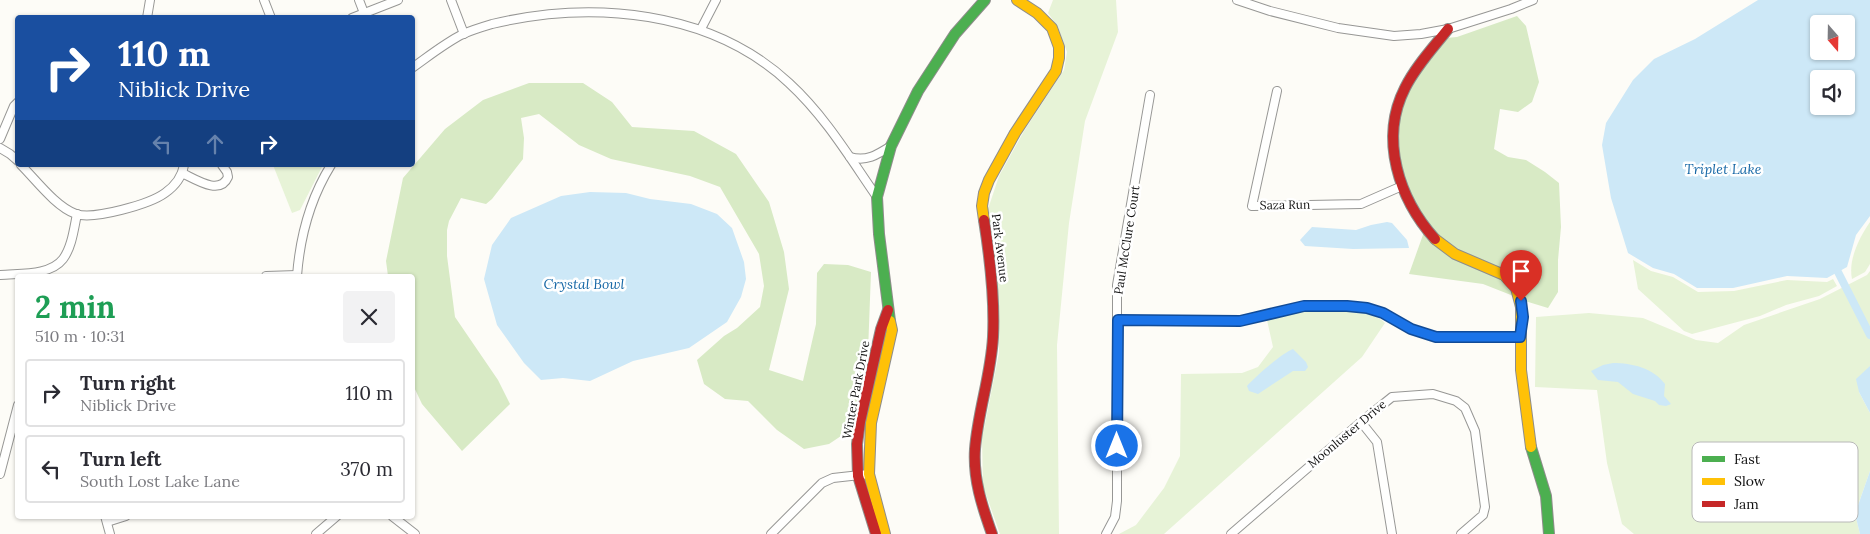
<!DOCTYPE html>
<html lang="en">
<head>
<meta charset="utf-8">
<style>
	:root { --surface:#fff; --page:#f2f2f3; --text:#2b2b33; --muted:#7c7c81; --line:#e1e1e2 }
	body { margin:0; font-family:Lora,serif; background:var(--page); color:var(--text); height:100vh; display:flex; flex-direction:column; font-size:19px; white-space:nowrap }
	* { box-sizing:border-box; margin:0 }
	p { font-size:16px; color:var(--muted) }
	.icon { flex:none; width:28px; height:28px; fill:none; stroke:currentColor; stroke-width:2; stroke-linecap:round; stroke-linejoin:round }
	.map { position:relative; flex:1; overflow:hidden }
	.drawer { position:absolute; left:15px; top:274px; width:400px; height:245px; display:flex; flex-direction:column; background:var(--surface); border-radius:5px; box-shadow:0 1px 4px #0004 }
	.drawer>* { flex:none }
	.hud { position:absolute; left:15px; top:15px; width:400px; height:152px; border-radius:5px; box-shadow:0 1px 4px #0004; background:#1a4fa0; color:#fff; overflow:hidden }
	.needle { width:32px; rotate:160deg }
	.controls { position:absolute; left:1810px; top:15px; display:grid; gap:10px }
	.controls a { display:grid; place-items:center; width:45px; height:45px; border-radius:5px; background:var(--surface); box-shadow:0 1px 4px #0004; font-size:25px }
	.pin { position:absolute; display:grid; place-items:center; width:42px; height:42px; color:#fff; margin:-51px -21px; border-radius:50% 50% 50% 0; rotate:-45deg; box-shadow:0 0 5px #0007 }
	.pin .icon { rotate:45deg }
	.me { position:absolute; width:55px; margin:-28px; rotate:0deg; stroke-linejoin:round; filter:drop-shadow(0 0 4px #0008) }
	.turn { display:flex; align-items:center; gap:18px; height:105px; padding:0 20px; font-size:22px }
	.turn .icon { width:65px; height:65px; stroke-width:2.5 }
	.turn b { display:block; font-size:35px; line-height:42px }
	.lanes { display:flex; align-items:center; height:48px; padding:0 20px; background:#0003; justify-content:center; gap:25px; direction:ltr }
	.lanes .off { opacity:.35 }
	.round { display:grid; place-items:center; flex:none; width:52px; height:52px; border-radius:5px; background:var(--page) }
	.headline { display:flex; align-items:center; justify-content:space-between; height:85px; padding:0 20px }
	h1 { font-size:30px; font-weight:700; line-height:38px; color:#1e9e55 }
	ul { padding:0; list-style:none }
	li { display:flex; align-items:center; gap:15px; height:68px; margin:0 10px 8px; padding:0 10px; border:2px solid var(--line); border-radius:5px }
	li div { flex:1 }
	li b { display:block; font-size:19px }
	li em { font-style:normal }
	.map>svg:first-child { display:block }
	.green { fill:#e7f3d7 }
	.forest { fill:#d8eac5 }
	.water { fill:#cde8f7; fill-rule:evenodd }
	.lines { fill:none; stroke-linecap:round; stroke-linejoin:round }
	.canal { stroke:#cde8f7; stroke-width:8 }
	.street-casing { stroke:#979795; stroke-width:10 }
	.fast-casing { stroke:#8e8d8b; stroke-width:12 }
	.slow-casing { stroke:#8e8d8b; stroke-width:12 }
	.jam-casing { stroke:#8e8d8b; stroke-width:12 }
	.street { stroke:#fffffe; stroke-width:8 }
	.fast { stroke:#4caf50; stroke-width:10 }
	.slow { stroke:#ffc107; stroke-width:10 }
	.jam { stroke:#c62828; stroke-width:10 }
	.route-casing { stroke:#114b97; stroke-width:12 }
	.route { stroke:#1a73e8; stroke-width:9 }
	.labels { text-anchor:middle; stroke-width:5; stroke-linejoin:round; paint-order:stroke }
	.street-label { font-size:12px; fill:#111; stroke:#fff }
	.water-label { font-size:14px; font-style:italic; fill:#1768a6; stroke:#fff }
	.key { fill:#fff; stroke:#b8b8b8; stroke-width:1 }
	.key-label { font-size:14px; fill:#111 }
</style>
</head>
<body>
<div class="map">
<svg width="1870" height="534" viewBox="0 0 1870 534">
	<rect width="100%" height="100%" fill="#fdfcf7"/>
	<!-- green -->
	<g class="green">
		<path d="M 1053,0 L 1116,0 L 1118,32 L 1085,121 L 1069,223 L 1057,345 L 1059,534 L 1000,534 L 983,486 L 982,439 L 999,353 L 999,317 L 988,209 L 999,176 L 1024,131 L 1064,70 L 1067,52 L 1058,27 L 1048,13 Z"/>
		<path d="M 273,165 L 323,165 L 300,210 L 292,213 Z"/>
		<path d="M 1870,222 L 1870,264 L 1865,272 L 1852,279 C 1848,260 1859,238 1870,222 Z"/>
		<path d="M 1633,260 L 1651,271 L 1673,277 L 1698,292 L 1734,291 L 1787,280 L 1827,282 L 1833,279 L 1837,286 L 1819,296 L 1786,305 L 1760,316 L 1692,334 L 1684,331 L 1638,289 Z"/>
		<path d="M 1870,271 L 1870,366 L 1859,392 L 1870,413 L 1870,471 L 1855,514 L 1860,534 L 1634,534 L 1622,524 L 1607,463 L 1597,390 L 1535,387 L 1536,317 L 1589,313 L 1643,318 L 1696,340 L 1718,343 L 1744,325 L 1820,299 L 1867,275 Z"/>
		<path d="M 1305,310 C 1329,310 1367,306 1385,323 L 1362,357 L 1164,534 L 1119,534 L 1136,525 L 1164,488 L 1180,456 L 1181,374 L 1242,373 L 1258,367 L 1273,347 L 1267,320 L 1287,313 Z"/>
	</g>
	<!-- forest -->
	<g class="forest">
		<path d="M 1517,16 L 1526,26 L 1539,82 L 1532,102 L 1518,112 L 1500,109 L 1494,149 L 1508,157 L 1526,160 L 1545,172 L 1559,183 L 1561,227 L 1558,260 L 1558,292 L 1548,308 L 1525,301 C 1524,297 1523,290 1520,287 C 1518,284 1511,281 1507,279 C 1491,270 1474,261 1458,251 C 1406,219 1384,150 1407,94 C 1416,73 1433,55 1446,38 L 1457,37 Z"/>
		<path d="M 529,83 L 583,83 L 612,102 L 632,127 L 694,131 L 736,154 L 769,202 L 784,252 L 789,289 L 769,370 L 803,381 L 816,324 L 817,273 L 824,264 L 848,265 L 871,272 L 868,352 L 850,430 L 829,444 L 804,449 L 777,430 L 748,401 L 725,399 L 704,384 L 697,360 L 724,336 L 737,328 L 760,307 L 764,286 L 759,254 L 720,187 L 690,176 L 611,159 L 579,145 L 539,114 L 521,118 L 524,138 L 523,159 L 492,199 L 486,204 L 461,198 L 449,221 L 447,230 L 447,256 L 455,317 L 498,380 L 510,404 L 462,451 L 422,404 L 413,385 L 412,276 L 388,276 L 386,261 L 403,178 L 445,129 L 483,100 Z"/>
		<path d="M 1424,232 L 1507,282 L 1516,297 L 1483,284 L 1409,274 Z"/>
	</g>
	<!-- water -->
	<g class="water">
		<path d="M 1758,0 L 1870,0 L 1870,216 L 1856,235 L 1847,267 L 1827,278 L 1787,276 L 1733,288 L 1697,288 L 1674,274 L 1653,268 L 1628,253 L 1611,198 L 1602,145 L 1606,123 L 1633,80 L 1654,59 L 1695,39 ZM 1819,24 L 1846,24 L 1846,51 L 1819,51 ZM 1819,79 L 1846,79 L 1846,106 L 1819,106 Z"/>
		<path d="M 590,192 L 626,193 L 650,199 L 691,204 L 717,214 L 732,228 L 744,262 L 746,279 L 741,297 L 727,322 L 689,348 L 633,361 L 590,381 L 563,378 L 541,380 L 524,363 L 497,325 L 484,279 L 492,245 L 511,218 L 561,196 Z"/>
		<path d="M 1387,222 L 1392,223 L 1407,240 L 1409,248 L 1353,249 L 1305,246 L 1300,240 L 1312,227 L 1356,230 L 1371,225 Z"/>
		<path d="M 1293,349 L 1306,362 L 1308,367 L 1305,371 L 1293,371 L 1258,394 L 1249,391 L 1247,386 C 1255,377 1282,353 1293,349 Z"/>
		<path d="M 1613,363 C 1632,363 1653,368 1665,384 L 1664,396 L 1671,404 L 1666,406 L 1659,405 L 1655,401 L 1633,394 L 1618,382 L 1598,380 L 1591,371 L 1603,365 Z"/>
		<path d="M 1870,366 L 1870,413 L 1859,392 L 1856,379 Z"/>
		<path d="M 1870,471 L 1870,534 L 1860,534 L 1855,514 Z"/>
	</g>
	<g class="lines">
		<!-- canal -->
		<path class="canal" d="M 1838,272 L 1870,335"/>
		<!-- street casing -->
		<g class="street-casing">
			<g id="street">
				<path d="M 264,0 L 271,18"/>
				<path d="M 359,0 L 364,13"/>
				<path d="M 451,0 L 464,34"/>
				<path d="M 1237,0 L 1270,11 L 1338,28 L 1394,36 L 1421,34 L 1448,29 L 1511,9 L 1533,0"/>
				<path d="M 147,18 L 150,0"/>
				<path d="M 352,18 L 398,0"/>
				<path d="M 702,27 L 716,0"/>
				<path d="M 412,68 C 429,56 445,43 463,34 C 472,30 482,27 492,24 C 592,0 711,10 789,83 C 825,116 850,158 877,197"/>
				<path d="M 1277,91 L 1252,206 L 1361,204 L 1402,186"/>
				<path d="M 0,139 L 14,106 L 18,102"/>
				<path d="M 0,148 L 10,154 L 18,161"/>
				<path d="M 850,157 C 866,162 877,155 891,146"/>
				<path d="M 21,165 C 36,180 56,207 76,214 C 94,220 150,204 165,193 C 175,186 182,177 184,165"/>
				<path d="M 182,173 C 195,179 220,196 228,177 L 227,172 L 222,165"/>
				<path d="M 0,275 C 19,273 50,276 63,259 C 72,247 74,228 77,214"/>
				<path d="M 266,276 L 297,275"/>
				<path d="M 297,276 C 300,236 310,199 331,165"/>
				<path d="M 1118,320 L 1240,321 L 1304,306 L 1347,306 L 1367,308 L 1383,313 L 1411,329 L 1436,337 L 1521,337"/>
				<path d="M 1361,422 L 1377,442 L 1392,534"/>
				<path d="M 0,474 L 18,405"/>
				<path d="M 105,516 L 110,534"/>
				<path d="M 392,516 L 415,534"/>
				<path d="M 107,522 L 126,516"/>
				<path d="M 316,534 L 337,516"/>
				<path d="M 771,534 L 822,483 L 833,478 L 869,474"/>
				<path d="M 1106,534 L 1115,517 L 1117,501 L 1117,285 L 1150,95"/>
				<path d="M 1231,534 L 1361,422 L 1392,397 L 1433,394 L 1456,401 L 1465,408 L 1475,431 L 1485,507 L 1483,515 L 1461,534"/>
			</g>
		</g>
		<!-- fast casing -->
		<g class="fast-casing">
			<g id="fast">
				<path d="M 890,321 L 879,234 L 877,197 L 891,146 L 918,91 L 955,34 L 985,0"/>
				<path d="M 1531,447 L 1546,496 L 1549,534"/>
			</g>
		</g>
		<!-- slow casing -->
		<g class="slow-casing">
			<g id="slow">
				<path d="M 984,220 L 982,206 L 984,193 L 989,180 L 1015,133 L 1056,71 L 1059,58 L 1059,47 L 1052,28 L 1037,13 L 1017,0"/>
				<path d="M 1435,239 L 1455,254 L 1504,275 L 1516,288 L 1521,307 L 1521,370 L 1531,447"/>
				<path d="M 885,534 L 869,474 L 871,423 L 892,330 L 890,321"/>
			</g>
		</g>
		<!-- jam casing -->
		<g class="jam-casing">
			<g id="jam">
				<path d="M 984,220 C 990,258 995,297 993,337 C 991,375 978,411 975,449 C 973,479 982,506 992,534"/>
				<path d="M 1435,239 C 1399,199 1379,139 1405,88 C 1416,66 1433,48 1448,29"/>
				<path d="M 876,534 L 858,476 L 857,444 L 860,422 L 881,329 L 888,310"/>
			</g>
		</g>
		<!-- street -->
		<use href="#street" class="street"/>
		<!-- fast -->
		<use href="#fast" class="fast"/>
		<!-- slow -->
		<use href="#slow" class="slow"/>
		<!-- jam -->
		<use href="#jam" class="jam"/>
	</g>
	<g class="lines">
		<!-- route casing -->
		<g class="route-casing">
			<path id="route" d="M 1117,446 L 1118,320 L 1240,321 L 1304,306 L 1347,306 L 1367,308 L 1383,313 L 1411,329 L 1436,337 L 1520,337 L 1523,317 L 1521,301"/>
		</g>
		<!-- route -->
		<use href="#route" class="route"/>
	</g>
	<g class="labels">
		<!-- street labels -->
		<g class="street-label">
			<text transform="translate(1285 205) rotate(-1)" y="4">Saza Run</text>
			<text transform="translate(1127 240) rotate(-81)" y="4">Paul McClure Court</text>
			<text transform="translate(1000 248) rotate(83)" y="4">Park Avenue</text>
			<text transform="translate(856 390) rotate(-79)" y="4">Winter Park Drive</text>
			<text transform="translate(1347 434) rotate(-40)" y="4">Moonluster Drive</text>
		</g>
		<!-- water labels -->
		<g class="water-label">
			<text x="1723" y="174">Triplet Lake</text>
			<text x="584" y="289">Crystal Bowl</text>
		</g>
	</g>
	<!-- legend -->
	<rect x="1692" y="442" width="166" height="80" rx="8" class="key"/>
	<rect x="1702" y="456" width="23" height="6" fill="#4caf50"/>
	<rect x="1702" y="478" width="23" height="7" fill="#ffc107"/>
	<rect x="1702" y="501" width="23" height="6" fill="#c62828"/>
	<g class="key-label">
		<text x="1734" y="464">Fast</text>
		<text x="1734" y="486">Slow</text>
		<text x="1734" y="509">Jam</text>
	</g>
</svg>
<div class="controls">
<a><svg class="needle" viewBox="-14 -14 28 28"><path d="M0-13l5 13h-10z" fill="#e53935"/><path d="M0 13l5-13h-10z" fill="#7c7c81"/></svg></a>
<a><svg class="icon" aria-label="sound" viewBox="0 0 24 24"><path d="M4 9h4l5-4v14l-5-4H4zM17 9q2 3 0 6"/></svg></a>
</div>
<div class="pin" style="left:1521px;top:301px;background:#d93025"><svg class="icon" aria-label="arrive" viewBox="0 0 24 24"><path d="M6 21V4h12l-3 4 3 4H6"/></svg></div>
<svg class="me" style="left:1117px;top:446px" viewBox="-20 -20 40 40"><circle r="17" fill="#1a73e8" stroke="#fff" stroke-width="3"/><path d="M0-11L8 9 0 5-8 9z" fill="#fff"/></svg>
<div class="hud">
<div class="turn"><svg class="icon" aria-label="right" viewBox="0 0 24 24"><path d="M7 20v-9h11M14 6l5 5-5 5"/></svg><div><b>110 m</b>Niblick Drive</div></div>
<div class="lanes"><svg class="icon off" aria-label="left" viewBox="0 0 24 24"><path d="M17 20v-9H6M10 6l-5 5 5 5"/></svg><svg class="icon off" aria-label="ahead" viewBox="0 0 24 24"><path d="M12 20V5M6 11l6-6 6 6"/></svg><svg class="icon" aria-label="right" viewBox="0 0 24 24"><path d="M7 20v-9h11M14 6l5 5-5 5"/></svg></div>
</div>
<section class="drawer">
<div class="headline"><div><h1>2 min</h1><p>510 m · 10:31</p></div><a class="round"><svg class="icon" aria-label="close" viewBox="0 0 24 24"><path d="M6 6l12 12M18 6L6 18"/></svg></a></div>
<ul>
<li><svg class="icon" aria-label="right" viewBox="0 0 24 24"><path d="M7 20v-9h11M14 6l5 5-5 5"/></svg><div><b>Turn right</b><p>Niblick Drive</p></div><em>110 m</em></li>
<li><svg class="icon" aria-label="left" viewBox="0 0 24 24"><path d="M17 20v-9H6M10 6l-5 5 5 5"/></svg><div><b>Turn left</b><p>South Lost Lake Lane</p></div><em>370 m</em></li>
</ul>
</section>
</div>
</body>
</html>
